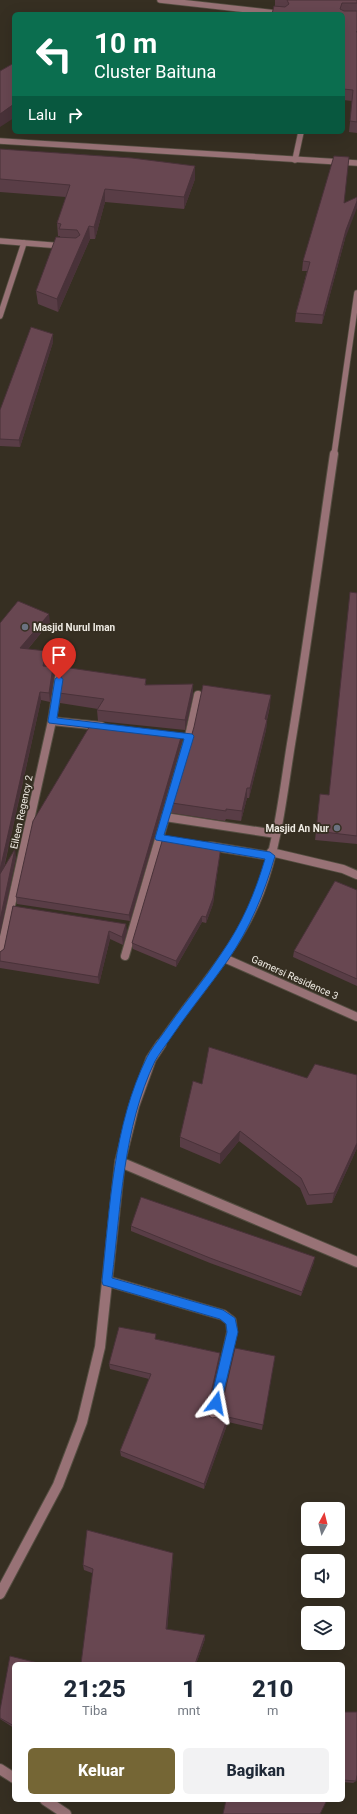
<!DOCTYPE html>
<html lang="id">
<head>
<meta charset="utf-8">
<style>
	:root { --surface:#fff; --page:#f2f2f3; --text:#1f2937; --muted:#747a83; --accent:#756635 }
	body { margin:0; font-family:Roboto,sans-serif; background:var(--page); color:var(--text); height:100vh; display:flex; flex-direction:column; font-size:15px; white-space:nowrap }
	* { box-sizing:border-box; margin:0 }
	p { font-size:13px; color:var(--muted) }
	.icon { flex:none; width:22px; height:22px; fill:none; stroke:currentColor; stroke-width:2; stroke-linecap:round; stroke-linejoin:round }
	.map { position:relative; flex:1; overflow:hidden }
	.side { position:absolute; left:12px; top:1662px; width:333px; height:140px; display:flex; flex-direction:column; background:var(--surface); border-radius:6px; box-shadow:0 4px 16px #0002 }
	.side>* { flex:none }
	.guide { position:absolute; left:12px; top:12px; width:333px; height:122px; border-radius:6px; box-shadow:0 4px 16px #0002; background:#0b6e4f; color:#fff; overflow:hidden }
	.needle { width:26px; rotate:7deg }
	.controls { position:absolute; left:301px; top:1502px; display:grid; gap:8px }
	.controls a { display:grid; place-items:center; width:44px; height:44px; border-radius:6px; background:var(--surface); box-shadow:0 4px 16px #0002; font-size:20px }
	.pin { position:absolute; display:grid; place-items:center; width:34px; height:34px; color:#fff; margin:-41px -17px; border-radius:50% 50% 50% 0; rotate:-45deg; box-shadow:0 0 4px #0007 }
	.pin .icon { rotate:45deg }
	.me { position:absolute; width:44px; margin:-22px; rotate:13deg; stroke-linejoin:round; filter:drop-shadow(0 0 3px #0008) }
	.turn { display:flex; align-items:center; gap:14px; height:84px; padding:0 16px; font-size:18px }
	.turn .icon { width:52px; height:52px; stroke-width:2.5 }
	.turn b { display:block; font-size:28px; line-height:34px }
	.then { display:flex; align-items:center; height:38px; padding:0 16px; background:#0003; gap:8px; font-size:15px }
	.eta { display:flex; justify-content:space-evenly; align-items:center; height:68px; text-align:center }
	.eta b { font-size:24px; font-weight:800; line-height:28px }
	.button { display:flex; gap:8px; margin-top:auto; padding:8px 16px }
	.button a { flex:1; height:46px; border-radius:6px; background:var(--accent); color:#fff; font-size:16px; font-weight:800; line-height:46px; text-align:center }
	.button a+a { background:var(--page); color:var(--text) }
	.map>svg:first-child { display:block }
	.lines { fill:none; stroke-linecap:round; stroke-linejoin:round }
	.minor-far2-casing { stroke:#544d41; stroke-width:7 }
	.minor-far1-casing { stroke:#544d41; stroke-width:10 }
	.minor-casing { stroke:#544d41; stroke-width:12 }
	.tertiary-casing { stroke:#544d41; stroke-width:7 }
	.minor-far2 { stroke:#987276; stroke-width:5.5 }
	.minor-far1 { stroke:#987276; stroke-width:8 }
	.minor { stroke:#987276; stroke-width:10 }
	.tertiary { stroke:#987276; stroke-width:5.5 }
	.wall { fill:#593d46 }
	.shaded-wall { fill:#493239 }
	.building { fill:#684751; stroke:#493239 }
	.route { fill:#1a73e8; stroke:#114b97 }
	.worship-dot { fill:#6b7280; stroke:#362f22; stroke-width:1.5 }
	.labels { text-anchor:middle; stroke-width:3.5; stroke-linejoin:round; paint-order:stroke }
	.poi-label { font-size:10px; font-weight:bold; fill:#efebe3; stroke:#362f22; text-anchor:start }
	.street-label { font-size:10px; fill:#efebe3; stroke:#362f22 }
</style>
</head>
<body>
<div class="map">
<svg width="357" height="1814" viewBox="0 0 357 1814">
	<rect width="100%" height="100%" fill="#362f22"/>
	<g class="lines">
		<!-- minor-far2 casing -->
		<g class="minor-far2-casing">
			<g id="minor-far2">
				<path d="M 160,0 L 284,14"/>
				<path d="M 295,160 L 301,132"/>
				<path d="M 0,241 L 63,246"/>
				<path d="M 0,316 L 24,243"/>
				<path d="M 334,455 L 357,293"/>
			</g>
		</g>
		<!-- minor-far1 casing -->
		<g class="minor-far1-casing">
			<g id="minor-far1">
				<path d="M 52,721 L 101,726"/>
				<path d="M 165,817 L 276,834"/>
				<path d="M 210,846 L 270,856"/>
				<path d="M 271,852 L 343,869 L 357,875"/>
				<path d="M 0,955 L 52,721 L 61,665"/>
				<path d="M 125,956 L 189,736 L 198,695"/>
				<path d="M 224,958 L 357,1017"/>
				<path d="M 160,1045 C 193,995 238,950 260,892 C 278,845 283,794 291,744 C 307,648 320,550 334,454"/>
			</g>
		</g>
		<!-- minor casing -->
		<g class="minor-casing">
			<g id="minor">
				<path d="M 120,1162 L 357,1262"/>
				<path d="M 107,1281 L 223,1315 L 231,1321 L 232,1332 L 213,1417"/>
				<path d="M 0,1594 L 58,1485 L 82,1422 L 100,1347 L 120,1162 L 134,1106 L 151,1059 L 161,1044"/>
				<path d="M 0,1769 L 14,1778"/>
				<path d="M 45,1800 L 66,1814"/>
			</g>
		</g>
		<!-- tertiary casing -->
		<g class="tertiary-casing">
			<path id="tertiary" d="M 0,141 L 357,163"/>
		</g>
		<!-- minor-far2 -->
		<use href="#minor-far2" class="minor-far2"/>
		<!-- minor-far1 -->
		<use href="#minor-far1" class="minor-far1"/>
		<!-- minor -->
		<use href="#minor" class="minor"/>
		<!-- tertiary -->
		<use href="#tertiary" class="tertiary"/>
	</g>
	<!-- wall -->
	<g class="wall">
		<path d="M 275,0 L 357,0 L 357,133 L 349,132 L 352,101 L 343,100 L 343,14 L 275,6 Z"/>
		<path d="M 0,149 L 195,166 L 195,179 L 184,209 L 105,202 L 95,239 L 90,239 L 58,312 L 38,304 L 36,291 L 60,237 L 60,236 L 58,236 L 57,223 L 66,197 L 0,192 Z"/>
		<path d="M 344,202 L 345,239 L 322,324 L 295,322 L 296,313 L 307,271 L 302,271 L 303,261 Z"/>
		<path d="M 53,342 L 20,447 L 0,446 L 0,410 Z"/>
		<path d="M 357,593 L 357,844 L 315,840 L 320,794 L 329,795 Z"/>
		<path d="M 50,622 L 28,649 L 46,651 L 47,659 L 46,666 L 53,667 L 54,676 L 50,702 L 41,700 L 4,868 L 16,857 L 0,934 L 0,623 Z"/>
		<path d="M 146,679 L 146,685 L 193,695 L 185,730 L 98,721 L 97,710 L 98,709 L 60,703 L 59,693 Z"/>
		<path d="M 270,706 L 267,720 L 266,730 L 249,798 L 247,798 L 241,821 L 226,819 L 225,821 L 172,813 L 172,803 Z"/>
		<path d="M 182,734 L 182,741 L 130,921 L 17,904 L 16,897 Z"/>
		<path d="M 221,847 L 220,853 L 213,904 L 206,923 L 202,922 L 176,967 L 133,949 L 132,943 Z"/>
		<path d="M 357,890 L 357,986 L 293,957 L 294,951 Z"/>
		<path d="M 13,906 L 127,931 L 123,945 L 110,939 L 99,984 L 0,968 L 0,952 L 4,949 Z"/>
		<path d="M 357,1075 L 357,1148 L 332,1203 L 307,1205 L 300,1188 L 239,1141 L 220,1164 L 180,1147 L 180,1137 L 202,1084 Z"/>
		<path d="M 131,1226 L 314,1262 L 301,1296 L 210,1263 L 131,1231 Z"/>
		<path d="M 156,1339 L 220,1353 L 220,1358 L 208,1412 L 209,1416 L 212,1418 L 218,1417 L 275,1356 L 262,1430 L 228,1422 L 204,1489 L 121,1456 L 120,1451 L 149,1379 L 110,1369 L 109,1364 Z"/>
		<path d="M 173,1558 L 167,1629 L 205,1639 L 196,1664 L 92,1573 L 84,1570 L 83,1565 Z"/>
		<path d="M 14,1664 L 14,1728 L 0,1719 L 0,1710 Z"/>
		<path d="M 343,1712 L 356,1781 L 353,1783 L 343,1782 Z"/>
	</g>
	<!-- shaded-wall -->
	<g class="shaded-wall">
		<path d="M 14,104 L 14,118 L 0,127 L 0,114 Z"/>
		<path d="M 195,166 L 195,179 L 184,209 L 184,197 Z"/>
		<path d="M 105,189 L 105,202 L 95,239 L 94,227 Z"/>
		<path d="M 357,201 L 357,208 L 345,239 L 322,324 L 323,315 L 346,230 Z"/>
		<path d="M 89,226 L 90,239 L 58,312 L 57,299 Z"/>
		<path d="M 53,334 L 53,342 L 20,447 L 19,440 Z"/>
		<path d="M 49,614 L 50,622 L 21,657 L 20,648 Z"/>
		<path d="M 46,651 L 47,659 L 44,674 L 43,666 Z"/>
		<path d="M 53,667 L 54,676 L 50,702 L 49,693 Z"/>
		<path d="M 193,684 L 193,695 L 185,730 L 185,720 Z"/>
		<path d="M 40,692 L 41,700 L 0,884 L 0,870 Z"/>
		<path d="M 271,695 L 270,706 L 264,730 L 265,719 Z"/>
		<path d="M 267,720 L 266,730 L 249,798 L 250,788 Z"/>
		<path d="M 182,734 L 182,741 L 130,921 L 129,915 Z"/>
		<path d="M 247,788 L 247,798 L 241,821 L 242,811 Z"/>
		<path d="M 221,847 L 220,853 L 213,904 L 206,923 L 206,917 Z"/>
		<path d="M 15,849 L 16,857 L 0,934 L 0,920 Z"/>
		<path d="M 202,916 L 202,922 L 176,967 L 176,961 Z"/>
		<path d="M 126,924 L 127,931 L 123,945 L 122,937 Z"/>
		<path d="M 109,931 L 110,939 L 99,984 L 98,977 Z"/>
		<path d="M 240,1131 L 239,1141 L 220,1164 L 220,1154 Z"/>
		<path d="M 357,1143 L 357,1148 L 332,1203 L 334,1193 Z"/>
		<path d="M 315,1257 L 314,1262 L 301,1296 L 302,1292 Z"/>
		<path d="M 220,1353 L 220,1358 L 207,1416 L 207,1411 Z"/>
		<path d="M 228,1417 L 228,1422 L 204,1489 L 204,1484 Z"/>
		<path d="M 173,1553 L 173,1558 L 167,1632 L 166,1629 Z"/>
		<path d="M 205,1635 L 205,1639 L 196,1664 L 195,1664 Z"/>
	</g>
	<!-- building -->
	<g class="building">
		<path d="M 287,0 L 357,0 L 357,3 L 342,3 L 340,9 L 344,11 L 357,11 L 357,31 L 356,32 L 357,32 L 357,122 L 350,121 L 353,90 L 343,89 L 343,14 L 272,14 L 274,6 L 285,7 L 289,4 Z"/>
		<path d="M 14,63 L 14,104 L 0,114 L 0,71 Z"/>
		<path d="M 0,149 L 132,158 L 195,166 L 184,197 L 105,189 L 94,227 L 89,226 L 57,299 L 36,291 L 56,237 L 76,238 L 80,235 L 77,230 L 59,229 L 61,224 L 57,223 L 70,185 L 0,179 Z"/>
		<path d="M 334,156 L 349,157 L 344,203 L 357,197 L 357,201 L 346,230 L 323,315 L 296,313 L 310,262 L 303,261 Z"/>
		<path d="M 31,327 L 53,334 L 19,440 L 0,439 L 0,410 Z"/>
		<path d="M 350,592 L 357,593 L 357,836 L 316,831 L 320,794 L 329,795 Z"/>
		<path d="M 18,601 L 49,614 L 20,648 L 46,651 L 43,666 L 53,667 L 49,693 L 40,692 L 0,870 L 0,623 Z"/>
		<path d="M 63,667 L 146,679 L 145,685 L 193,684 L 185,720 L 97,710 L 104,699 L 59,693 Z"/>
		<path d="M 203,685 L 271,695 L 265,719 L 267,720 L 250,788 L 247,788 L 242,811 L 226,809 L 226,811 L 172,803 L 194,727 Z"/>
		<path d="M 91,724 L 182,734 L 129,915 L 16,897 L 33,821 Z"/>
		<path d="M 163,838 L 221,847 L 213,898 L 206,917 L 202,916 L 176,961 L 132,943 Z"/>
		<path d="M 15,849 L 0,920 L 0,874 Z"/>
		<path d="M 335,881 L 357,890 L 357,979 L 294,951 Z"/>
		<path d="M 13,906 L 126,924 L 122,937 L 109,931 L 98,977 L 0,961 L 0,952 L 4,949 Z"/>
		<path d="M 209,1047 L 307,1078 L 315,1064 L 357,1075 L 357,1143 L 334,1193 L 309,1195 L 301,1178 L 240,1131 L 220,1154 L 180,1137 L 193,1081 L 202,1084 Z"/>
		<path d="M 141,1197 L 315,1257 L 302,1292 L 210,1258 L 131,1226 Z"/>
		<path d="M 119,1327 L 156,1334 L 155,1339 L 220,1353 L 207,1411 L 209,1416 L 212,1418 L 218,1417 L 220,1413 L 235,1348 L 275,1356 L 263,1425 L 228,1417 L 204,1484 L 120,1451 L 151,1374 L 109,1364 Z"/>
		<path d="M 87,1530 L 173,1553 L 166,1629 L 205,1635 L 195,1664 L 81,1664 L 93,1569 L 83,1565 Z"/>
		<path d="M 10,1656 L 42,1664 L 14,1664 L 14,1726 L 0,1718 L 0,1710 Z"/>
		<path d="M 343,1712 L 357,1712 L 357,1775 L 356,1781 L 343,1780 Z"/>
		<path d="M 226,1800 L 327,1800 L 320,1814 L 223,1814 Z"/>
	</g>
	<!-- route -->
	<path class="route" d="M 59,676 L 63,679 L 57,718 L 192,734 L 194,736 L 164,835 L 270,852 L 275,856 C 264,894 250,928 228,960 C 209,987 188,1012 170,1039 C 165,1046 159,1054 155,1061 C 123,1128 121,1206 112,1278 L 223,1310 L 235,1318 L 238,1332 L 221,1403 L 220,1407 L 216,1408 L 212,1407 L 210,1403 L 227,1332 L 226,1324 L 220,1319 L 107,1286 L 103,1285 L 102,1281 C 110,1206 113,1126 147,1057 C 151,1049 157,1042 162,1035 C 181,1007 203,982 221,954 C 242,924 255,893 265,859 L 156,840 L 155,838 L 184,739 L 49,723 L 48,721 L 55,679 Z"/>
	<!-- markers -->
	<g class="worship-dot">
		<circle cx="25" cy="627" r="4"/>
		<circle cx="337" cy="828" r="4"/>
	</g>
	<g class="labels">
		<!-- poi labels -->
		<g class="poi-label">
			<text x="33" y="631">Masjid Nurul Iman</text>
			<text x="329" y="832" text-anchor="end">Masjid An Nur</text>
		</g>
		<!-- street labels -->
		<g class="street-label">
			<text transform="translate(21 812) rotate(-78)" y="4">Eileen Regency 2</text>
			<text transform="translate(295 977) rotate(24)" y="4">Gamersi Residence 3</text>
		</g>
	</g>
</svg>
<div class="controls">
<a><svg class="needle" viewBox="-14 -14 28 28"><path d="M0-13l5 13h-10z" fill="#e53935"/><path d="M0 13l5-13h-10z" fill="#747a83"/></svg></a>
<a><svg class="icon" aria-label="sound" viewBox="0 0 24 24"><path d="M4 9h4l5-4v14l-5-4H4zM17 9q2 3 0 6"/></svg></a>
<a><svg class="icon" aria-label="layers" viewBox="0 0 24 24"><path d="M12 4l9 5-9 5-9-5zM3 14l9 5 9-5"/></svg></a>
</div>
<div class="pin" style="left:59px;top:679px;background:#d93025"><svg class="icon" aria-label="arrive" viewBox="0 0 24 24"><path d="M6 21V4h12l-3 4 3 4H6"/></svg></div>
<svg class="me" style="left:216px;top:1403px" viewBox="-20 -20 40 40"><path d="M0-17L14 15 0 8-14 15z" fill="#1a73e8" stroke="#fff" stroke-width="4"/></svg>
<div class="guide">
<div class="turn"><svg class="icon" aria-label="left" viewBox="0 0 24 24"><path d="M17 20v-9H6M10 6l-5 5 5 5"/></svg><div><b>10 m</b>Cluster Baituna</div></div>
<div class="then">Lalu<svg class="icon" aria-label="right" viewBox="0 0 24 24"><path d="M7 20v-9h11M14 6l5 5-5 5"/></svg></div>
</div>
<section class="side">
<div class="eta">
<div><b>21:25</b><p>Tiba</p></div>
<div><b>1</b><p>mnt</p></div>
<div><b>210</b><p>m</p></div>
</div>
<div class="button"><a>Keluar</a><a>Bagikan</a></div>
</section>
</div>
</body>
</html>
